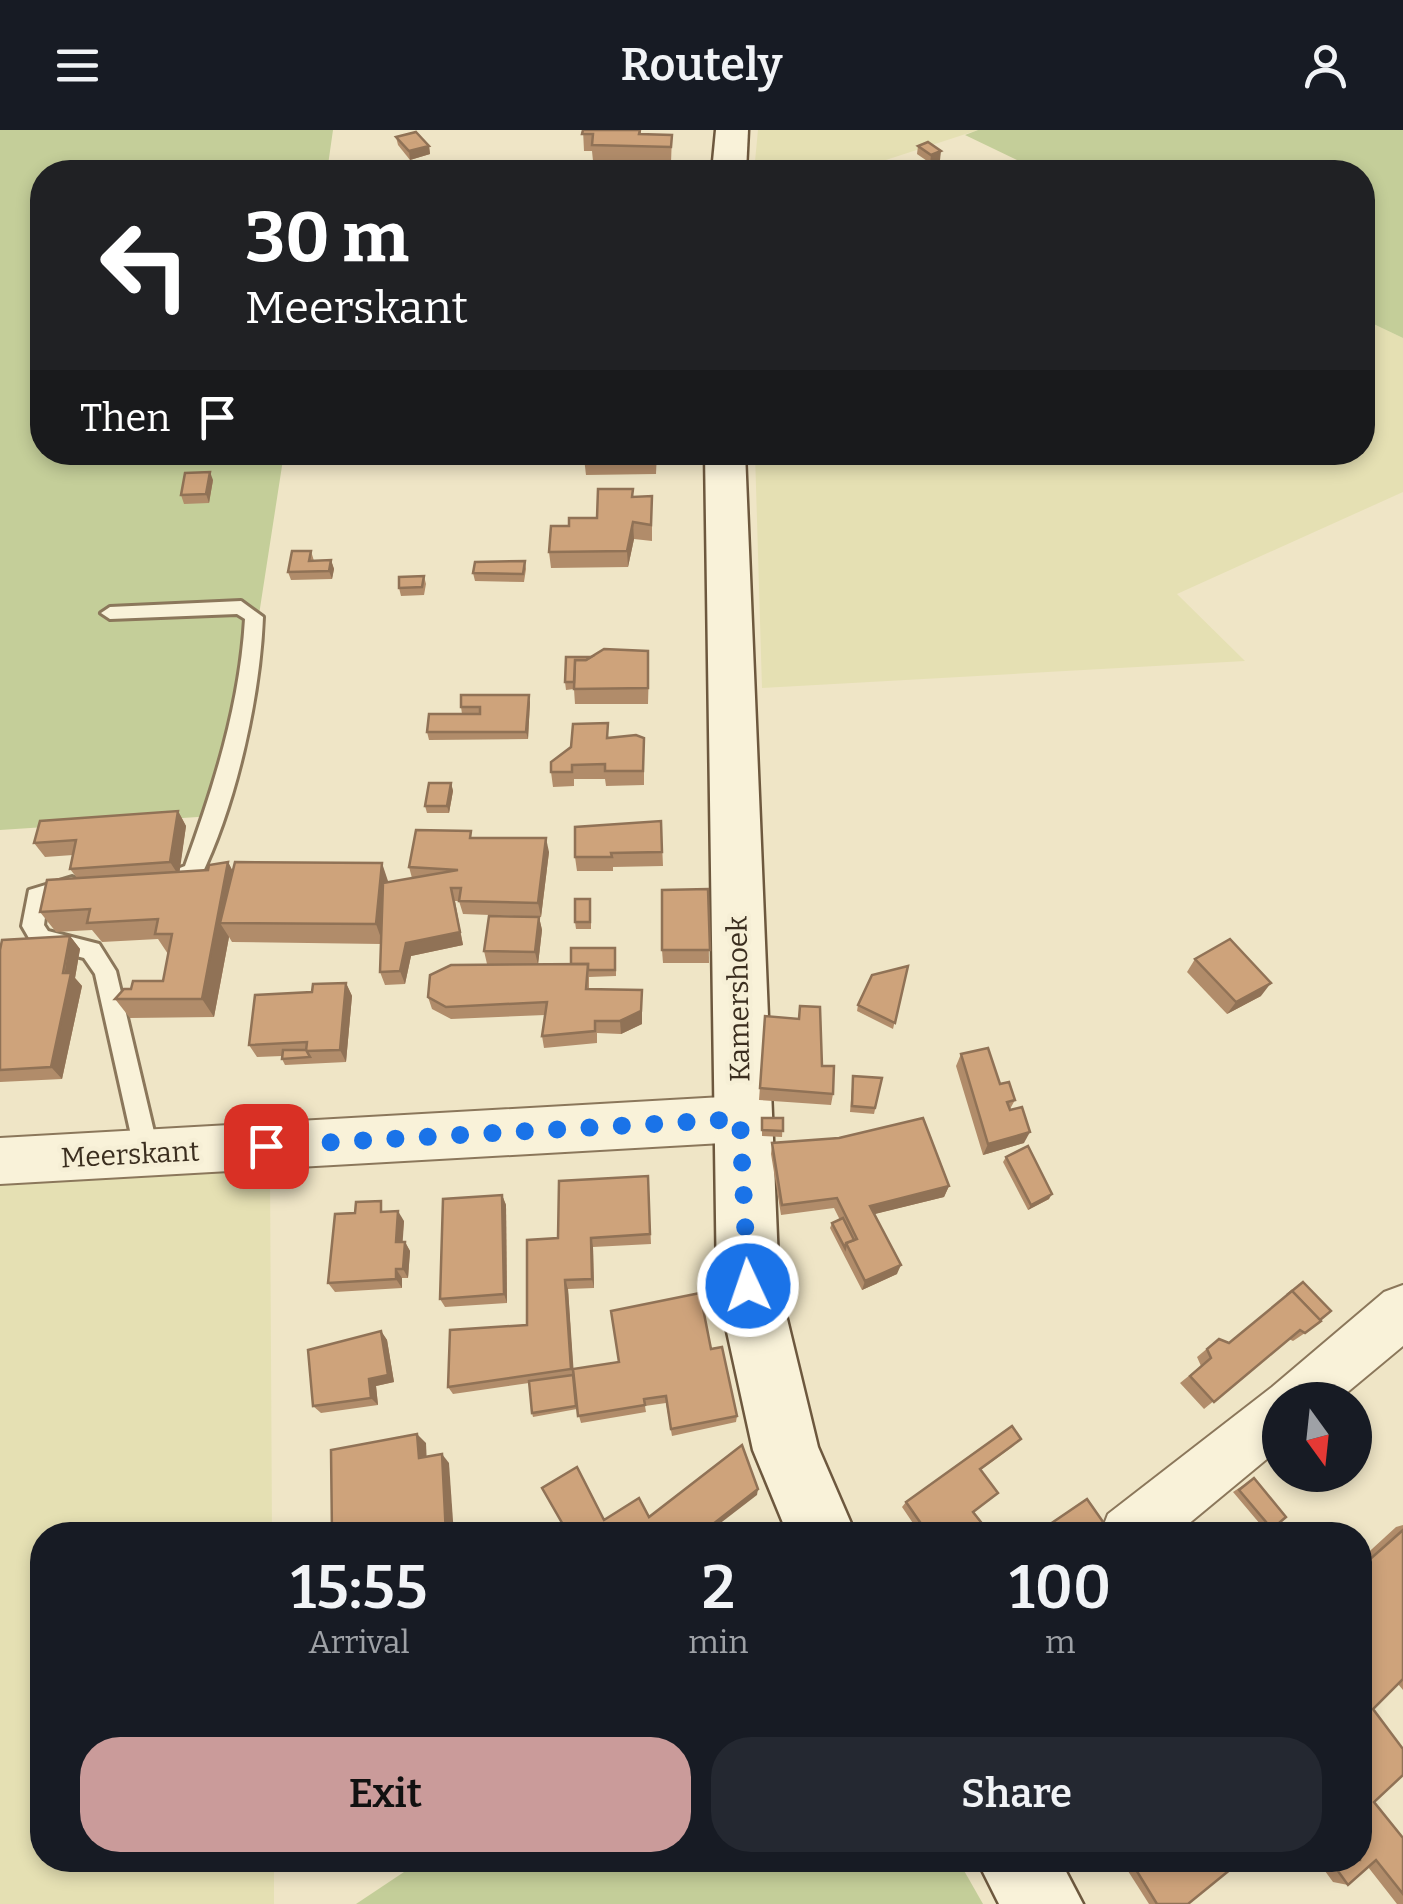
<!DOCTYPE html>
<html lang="en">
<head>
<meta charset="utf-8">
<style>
	:root { --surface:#171b24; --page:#242831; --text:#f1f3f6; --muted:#9ea1a6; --accent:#ca9b9a }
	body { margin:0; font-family:Bitter,serif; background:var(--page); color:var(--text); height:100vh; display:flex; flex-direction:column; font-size:38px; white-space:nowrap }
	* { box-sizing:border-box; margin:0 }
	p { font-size:32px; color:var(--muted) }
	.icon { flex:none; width:55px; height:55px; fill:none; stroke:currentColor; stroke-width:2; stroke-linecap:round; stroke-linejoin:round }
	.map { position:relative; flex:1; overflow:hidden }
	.sheet { position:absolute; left:30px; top:1392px; width:1342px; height:350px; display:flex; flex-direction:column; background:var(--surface); border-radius:40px; box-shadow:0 5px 15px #0003 }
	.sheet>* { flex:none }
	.top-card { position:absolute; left:30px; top:30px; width:1345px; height:305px; border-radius:40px; box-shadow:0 5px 15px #0003; background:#202124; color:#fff; overflow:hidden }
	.needle { width:65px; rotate:165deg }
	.tools { position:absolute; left:1262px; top:1252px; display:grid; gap:20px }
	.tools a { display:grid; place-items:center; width:110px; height:110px; border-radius:50%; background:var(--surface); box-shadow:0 5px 15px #0003; font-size:50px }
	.pin { position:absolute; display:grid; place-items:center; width:85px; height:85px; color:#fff; margin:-42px; border-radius:20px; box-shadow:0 5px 15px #0006 }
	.me { position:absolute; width:110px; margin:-55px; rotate:357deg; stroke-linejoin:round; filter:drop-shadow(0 0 8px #0008) }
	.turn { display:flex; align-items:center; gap:35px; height:210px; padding:0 50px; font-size:45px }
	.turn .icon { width:130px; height:130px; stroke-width:2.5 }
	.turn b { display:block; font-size:70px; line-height:85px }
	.then { display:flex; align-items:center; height:95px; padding:0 50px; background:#0003; gap:20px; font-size:38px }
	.eta { display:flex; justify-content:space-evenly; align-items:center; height:170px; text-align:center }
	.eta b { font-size:60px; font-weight:600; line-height:70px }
	.cta { display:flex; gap:20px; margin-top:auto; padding:20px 50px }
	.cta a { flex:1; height:115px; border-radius:40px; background:var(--accent); color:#111; font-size:40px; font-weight:600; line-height:115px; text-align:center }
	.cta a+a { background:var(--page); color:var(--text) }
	header { display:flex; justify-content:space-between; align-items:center; height:130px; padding:0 50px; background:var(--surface); font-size:45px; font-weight:600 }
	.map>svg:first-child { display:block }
	.farmland { fill:#e5e0b3 }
	.green { fill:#c4ce99 }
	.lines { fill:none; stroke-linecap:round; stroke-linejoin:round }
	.lane-casing { stroke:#8b775b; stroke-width:6 }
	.street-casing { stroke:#8b775b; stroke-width:4 }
	.secondary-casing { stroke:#6d583e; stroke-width:5 }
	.lane { fill:#f9f2d9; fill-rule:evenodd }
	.street { fill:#f9f2d9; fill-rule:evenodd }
	.secondary { fill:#f9f2d9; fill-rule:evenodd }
	.wall { fill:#b18c6a }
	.shaded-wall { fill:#907256 }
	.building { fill:#cea37b; stroke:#907256; stroke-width:2.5 }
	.route { stroke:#1a73e8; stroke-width:18; stroke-dasharray:0 32.4 }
	.labels { text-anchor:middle; stroke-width:9; stroke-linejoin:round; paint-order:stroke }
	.street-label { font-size:28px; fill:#3b2e1f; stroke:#f6efd6 }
</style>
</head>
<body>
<header><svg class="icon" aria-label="menu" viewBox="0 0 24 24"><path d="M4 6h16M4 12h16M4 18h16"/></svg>Routely<svg class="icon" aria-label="person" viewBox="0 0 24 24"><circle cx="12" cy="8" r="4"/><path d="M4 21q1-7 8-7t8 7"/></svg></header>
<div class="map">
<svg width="1403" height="1774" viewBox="0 0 1403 1774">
	<rect width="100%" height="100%" fill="#efe5c6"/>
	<!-- farmland -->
	<g class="farmland">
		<path d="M 758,0 L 978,0 L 849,42 L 754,42 Z"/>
		<path d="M 1363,189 L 1403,208 L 1403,362 L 1177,464 L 1245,531 L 762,558 L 755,323 L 1362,322 Z"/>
		<path d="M 270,1040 L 272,1405 L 42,1405 L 42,1730 L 274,1730 L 274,1774 L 0,1774 L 0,1054 Z"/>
	</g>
	<!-- green -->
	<g class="green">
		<path d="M 0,0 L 333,0 L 327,42 L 42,42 L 42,322 L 284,323 L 228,685 L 0,700 Z"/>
		<path d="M 978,0 L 1403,0 L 1403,208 L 1363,189 L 1362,42 L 1042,42 L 965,5 Z"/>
		<path d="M 422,1730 L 958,1730 L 983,1774 L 356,1774 Z"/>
	</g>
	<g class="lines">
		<!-- lane casing -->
		<g class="lane-casing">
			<g id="lane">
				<path d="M 241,471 L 263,487 C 260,567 236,675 200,748 L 169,760 L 158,751 L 162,745 L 185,736 C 214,656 240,575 245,489 L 237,484 L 110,489 L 101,483 L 110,477 Z"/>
				<path d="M 72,747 L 79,750 L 83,756 L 79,762 L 47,772 L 44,795 L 48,801 L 99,814 L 116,841 L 159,1023 L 155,1031 L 147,1034 L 139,1031 L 135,1023 L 95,844 L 84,828 L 33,815 L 22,796 L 29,760 Z"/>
			</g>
		</g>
		<!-- street casing -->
		<g class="street-casing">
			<g id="street">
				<path d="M 740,966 L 758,973 L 765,989 L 758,1005 L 740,1012 L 0,1054 L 0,1008 Z"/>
				<path d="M 1403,1155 L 1403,1216 L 1338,1270 L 1280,1270 L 1280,1318 L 1175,1405 L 1100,1405 L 1108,1384 L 1272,1257 L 1384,1162 Z"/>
			</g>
		</g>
		<!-- secondary casing -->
		<g class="secondary-casing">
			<g id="secondary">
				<path d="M 716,0 L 748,0 L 746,42 L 712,42 Z"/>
				<path d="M 705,322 L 745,322 L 779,1156 L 818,1317 L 856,1405 L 788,1405 L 753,1320 L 717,1156 Z"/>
				<path d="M 977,1730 L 1060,1730 L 1083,1774 L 999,1774 Z"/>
			</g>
		</g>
		<!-- lane -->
		<use href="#lane" class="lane"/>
		<!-- street -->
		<use href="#street" class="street"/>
		<!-- secondary -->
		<use href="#secondary" class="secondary"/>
	</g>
	<!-- wall -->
	<g class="wall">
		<path d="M 583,0 L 641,0 L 641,4 L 672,5 L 671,33 L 593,31 L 592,21 L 584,21 Z"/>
		<path d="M 396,7 L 429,16 L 430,24 L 410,30 L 398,15 Z"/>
		<path d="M 918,16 L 940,30 L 930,33 L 917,24 Z"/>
		<path d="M 657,322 L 656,344 L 586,345 L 584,328 Z"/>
		<path d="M 213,350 L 209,373 L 184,374 L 181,365 Z"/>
		<path d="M 633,367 L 652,383 L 652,411 L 634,409 L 628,437 L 551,438 L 549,422 L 569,396 L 597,388 Z"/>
		<path d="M 311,421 L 314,431 L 331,430 L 334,439 L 332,449 L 291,450 L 288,442 Z"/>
		<path d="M 525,431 L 526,439 L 524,452 L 475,451 L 473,443 Z"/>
		<path d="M 424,446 L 426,454 L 424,465 L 401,466 L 399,458 Z"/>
		<path d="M 649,536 L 648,574 L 575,574 L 574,559 L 566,560 L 565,552 Z"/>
		<path d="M 530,572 L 528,609 L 429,610 L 427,602 L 462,584 L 461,577 Z"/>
		<path d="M 609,608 L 644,608 L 644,655 L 606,656 L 605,649 L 574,649 L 574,656 L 553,657 L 551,642 Z"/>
		<path d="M 451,653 L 453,661 L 449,683 L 427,683 L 425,676 Z"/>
		<path d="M 178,681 L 186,696 L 179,742 L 208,740 L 228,732 L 233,742 L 389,752 L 412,748 L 409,737 L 473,708 L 549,722 L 541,787 L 463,784 L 459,771 L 455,771 L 463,815 L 411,826 L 405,854 L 385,855 L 380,842 L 381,814 L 232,812 L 229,807 L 214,887 L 130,888 L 115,869 L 131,859 L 163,851 L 168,824 L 158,809 L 102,812 L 92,800 L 56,802 L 40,782 L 77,748 L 70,739 L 73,725 L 45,727 L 34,713 Z"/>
		<path d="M 661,691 L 663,736 L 613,737 L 613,741 L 577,741 L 575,727 Z"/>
		<path d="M 708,759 L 709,833 L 663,833 L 662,820 Z"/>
		<path d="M 591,776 L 591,799 L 576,799 L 575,792 Z"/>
		<path d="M 539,787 L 542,800 L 538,834 L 571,834 L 616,824 L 616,846 L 589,847 L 589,859 L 642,860 L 642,894 L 621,904 L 597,903 L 597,913 L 544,918 L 542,906 L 545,885 L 451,889 L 432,879 L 428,867 L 510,834 L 487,834 L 484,821 Z"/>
		<path d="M 70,806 L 80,819 L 75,848 L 82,856 L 62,949 L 0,952 L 0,820 Z"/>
		<path d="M 1195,829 L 1261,866 L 1227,884 L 1187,842 Z"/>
		<path d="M 908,836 L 893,899 L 857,881 L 858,875 Z"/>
		<path d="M 346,853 L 352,866 L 346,932 L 285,935 L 282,929 L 282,926 L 257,927 L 249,915 L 312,862 Z"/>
		<path d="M 800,876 L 833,964 L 831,975 L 759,970 L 765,886 L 798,889 Z"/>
		<path d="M 961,924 L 1000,954 L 1015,970 L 1010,979 L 1024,1013 L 983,1025 L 956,936 Z"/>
		<path d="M 853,946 L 882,948 L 874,984 L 850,982 Z"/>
		<path d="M 762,988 L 783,988 L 782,1007 L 762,1006 Z"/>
		<path d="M 772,1013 L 949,1056 L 944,1067 L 874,1084 L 897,1144 L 862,1160 L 830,1098 L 832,1093 L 840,1090 L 834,1078 L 781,1085 L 771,1024 Z"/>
		<path d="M 1006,1027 L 1049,1069 L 1028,1080 L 1003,1032 Z"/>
		<path d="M 648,1046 L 651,1114 L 593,1117 L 594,1158 L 568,1159 L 573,1239 L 711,1219 L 737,1286 L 736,1292 L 672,1306 L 666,1273 L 645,1276 L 646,1282 L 581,1293 L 577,1279 L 533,1287 L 532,1283 L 529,1253 L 453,1264 L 448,1257 L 527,1195 L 558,1108 Z"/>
		<path d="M 502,1065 L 506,1075 L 507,1173 L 445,1177 L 440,1169 Z"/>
		<path d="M 387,1082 L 404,1091 L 402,1112 L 405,1112 L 410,1121 L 408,1148 L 402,1148 L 402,1158 L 335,1162 L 328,1153 Z"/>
		<path d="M 1303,1152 L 1305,1203 L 1293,1211 L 1289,1209 L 1204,1279 L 1180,1253 L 1201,1236 L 1197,1227 L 1209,1217 L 1229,1213 Z"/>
		<path d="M 381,1201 L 387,1210 L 394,1252 L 376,1256 L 378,1275 L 321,1283 L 313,1276 Z"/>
		<path d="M 1015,1315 L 981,1340 L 973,1382 L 973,1405 L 921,1405 L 902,1377 L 906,1372 Z"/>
		<path d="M 1254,1348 L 1275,1397 L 1284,1405 L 1260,1405 L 1266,1401 L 1233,1362 Z"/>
		<path d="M 1403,1395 L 1403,1560 L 1398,1554 L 1373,1579 L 1374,1672 L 1403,1708 L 1403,1774 L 1397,1774 L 1368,1737 L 1348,1755 L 1333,1752 L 1317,1730 L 1360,1730 L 1360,1430 L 1396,1397 Z"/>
		<path d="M 1121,1730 L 1242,1730 L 1188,1774 L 1149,1774 Z"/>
	</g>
	<!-- shaded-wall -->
	<g class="shaded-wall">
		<path d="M 429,16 L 430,24 L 410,30 L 409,21 Z"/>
		<path d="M 941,21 L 940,30 L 930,33 L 931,25 Z"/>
		<path d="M 210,342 L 213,350 L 209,373 L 206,364 Z"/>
		<path d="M 633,392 L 634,409 L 628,437 L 627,421 Z"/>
		<path d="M 331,430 L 334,439 L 332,449 L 329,441 Z"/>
		<path d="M 529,565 L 530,572 L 528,609 L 526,602 Z"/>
		<path d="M 451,653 L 453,661 L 449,683 L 447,676 Z"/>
		<path d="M 178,681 L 186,696 L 179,746 L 170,732 Z"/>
		<path d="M 546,708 L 549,722 L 541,787 L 538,773 Z"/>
		<path d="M 228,732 L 239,753 L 220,793 L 229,807 L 214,887 L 202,869 Z"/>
		<path d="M 382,733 L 389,754 L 383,814 L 376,794 Z"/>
		<path d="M 451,758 L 463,815 L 411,826 L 405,854 L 400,841 L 406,813 Z"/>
		<path d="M 539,787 L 542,800 L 538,835 L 535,822 Z"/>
		<path d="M 70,806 L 80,819 L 75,848 L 82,856 L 62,949 L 51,937 Z"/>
		<path d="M 346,853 L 352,866 L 346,932 L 340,920 Z"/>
		<path d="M 1271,853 L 1261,866 L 1227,884 L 1236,872 Z"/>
		<path d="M 642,860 L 642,894 L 621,904 L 620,891 Z"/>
		<path d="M 1030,1002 L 1024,1013 L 983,1025 L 988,1014 Z"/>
		<path d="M 949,1056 L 944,1067 L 867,1086 L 870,1076 Z"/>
		<path d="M 1052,1064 L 1049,1069 L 1028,1080 L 1031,1075 Z"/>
		<path d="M 502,1065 L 506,1075 L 507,1173 L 504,1164 Z"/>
		<path d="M 398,1081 L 404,1091 L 402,1122 L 396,1112 Z"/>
		<path d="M 591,1108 L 593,1117 L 594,1158 L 592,1149 Z"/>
		<path d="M 405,1112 L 410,1121 L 408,1148 L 403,1139 Z"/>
		<path d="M 901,1135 L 897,1144 L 862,1160 L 865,1151 Z"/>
		<path d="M 396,1139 L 402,1148 L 402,1158 L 396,1149 Z"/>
		<path d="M 565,1150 L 568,1159 L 574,1246 L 571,1239 Z"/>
		<path d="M 381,1201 L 387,1210 L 394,1252 L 376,1256 L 378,1275 L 371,1268 L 369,1249 Z"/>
		<path d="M 417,1304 L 426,1313 L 427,1336 L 419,1328 Z"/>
		<path d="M 442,1324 L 449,1333 L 454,1405 L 446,1405 Z"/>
		<path d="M 758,1359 L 757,1365 L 705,1405 L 699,1405 Z"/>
	</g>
	<!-- building -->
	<g class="building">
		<path d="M 583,0 L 640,0 L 639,4 L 672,5 L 671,17 L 592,15 L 593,4 L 582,4 Z"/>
		<path d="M 416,2 L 429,16 L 409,21 L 396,7 Z"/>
		<path d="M 928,12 L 941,21 L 931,25 L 918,16 Z"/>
		<path d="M 388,35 L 389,42 L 361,42 L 360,38 Z"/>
		<path d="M 578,37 L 658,38 L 658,42 L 577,42 Z"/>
		<path d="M 585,322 L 656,322 L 656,328 L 584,328 Z"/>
		<path d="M 210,342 L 206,364 L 181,365 L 185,343 Z"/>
		<path d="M 598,359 L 633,359 L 632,367 L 652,366 L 651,395 L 633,392 L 627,421 L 549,422 L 551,396 L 569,396 L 569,388 L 597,388 Z"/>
		<path d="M 292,421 L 311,421 L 309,431 L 331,430 L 329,441 L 288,442 Z"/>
		<path d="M 525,431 L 523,444 L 473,443 L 475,432 Z"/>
		<path d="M 424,446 L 422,457 L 399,458 L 399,447 Z"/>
		<path d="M 604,519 L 648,521 L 648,558 L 574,559 L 575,530 L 586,530 Z"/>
		<path d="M 566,527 L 591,527 L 586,530 L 575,530 L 574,552 L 565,552 Z"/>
		<path d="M 461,565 L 529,565 L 526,602 L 427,602 L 429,584 L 480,584 L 480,577 L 461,577 Z"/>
		<path d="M 608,593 L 607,608 L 636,605 L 644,608 L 643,641 L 605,641 L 605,634 L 572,635 L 572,642 L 551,642 L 551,632 L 571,617 L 573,594 Z"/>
		<path d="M 429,653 L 451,653 L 447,676 L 425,676 Z"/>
		<path d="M 178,681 L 170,732 L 70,739 L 76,710 L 34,713 L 40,691 Z"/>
		<path d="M 661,691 L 662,722 L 611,723 L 612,727 L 575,727 L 575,697 Z"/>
		<path d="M 416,700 L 471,701 L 470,708 L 546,708 L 538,773 L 459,771 L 461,758 L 451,758 L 460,802 L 406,813 L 400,841 L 380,842 L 383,753 L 458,740 L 409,737 Z"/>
		<path d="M 228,732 L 202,869 L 115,869 L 124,859 L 131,859 L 133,851 L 163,851 L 172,804 L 155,804 L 158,789 L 87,793 L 90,779 L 40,782 L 47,750 L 208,740 L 209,735 Z"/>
		<path d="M 235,732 L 382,733 L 376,794 L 220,793 Z"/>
		<path d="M 708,759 L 710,820 L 662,820 L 662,760 Z"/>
		<rect x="575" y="769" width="15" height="23"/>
		<path d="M 489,786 L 539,787 L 535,822 L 484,821 Z"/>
		<path d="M 70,806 L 63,843 L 71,843 L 51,937 L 0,940 L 0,820 L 2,810 Z"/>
		<path d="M 1230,809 L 1271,853 L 1236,872 L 1195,829 Z"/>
		<path d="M 571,818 L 615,818 L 615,840 L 588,840 L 588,834 L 571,834 Z"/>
		<path d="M 588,834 L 586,859 L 642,860 L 641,881 L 620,891 L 595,891 L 595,901 L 542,906 L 547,872 L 446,877 L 428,867 L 430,845 L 451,835 Z"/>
		<path d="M 908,836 L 895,893 L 858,875 L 872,845 Z"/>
		<path d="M 346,853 L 340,920 L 306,921 L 307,912 L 249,915 L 255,865 L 312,862 L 313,854 Z"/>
		<path d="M 800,876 L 820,877 L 822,936 L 834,936 L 833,964 L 760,958 L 765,886 L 799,889 Z"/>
		<path d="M 988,918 L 1000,954 L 1009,952 L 1015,970 L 1007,972 L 1010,980 L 1022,977 L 1030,1002 L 988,1014 L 961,924 Z"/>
		<path d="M 283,920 L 306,920 L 310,927 L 282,929 Z"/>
		<path d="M 853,946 L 882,948 L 875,978 L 852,976 Z"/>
		<path d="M 762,988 L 783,988 L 783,1001 L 762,1000 Z"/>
		<path d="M 923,988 L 949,1056 L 870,1076 L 901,1135 L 865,1151 L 846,1113 L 857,1109 L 837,1068 L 782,1075 L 772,1013 L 839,1008 Z"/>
		<path d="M 1028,1016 L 1052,1064 L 1031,1075 L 1006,1027 Z"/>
		<path d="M 648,1046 L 650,1104 L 591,1108 L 592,1149 L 565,1150 L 571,1239 L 448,1257 L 450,1200 L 527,1195 L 527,1110 L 558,1108 L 559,1051 Z"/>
		<path d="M 502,1065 L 504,1164 L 440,1169 L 443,1069 Z"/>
		<path d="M 381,1071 L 381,1082 L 398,1081 L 396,1112 L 405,1112 L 403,1139 L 396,1139 L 396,1149 L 328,1153 L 335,1084 L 355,1083 L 356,1072 Z"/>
		<path d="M 843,1088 L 854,1110 L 846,1113 L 845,1118 L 832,1093 Z"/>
		<path d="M 1303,1152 L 1331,1181 L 1320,1190 L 1292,1161 L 1287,1165 Z"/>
		<path d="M 1292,1161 L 1321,1191 L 1305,1203 L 1300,1200 L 1214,1272 L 1190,1246 L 1211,1228 L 1207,1219 L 1219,1209 L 1229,1213 Z"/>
		<path d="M 700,1163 L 711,1219 L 722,1217 L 737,1286 L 671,1299 L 666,1266 L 644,1269 L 645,1275 L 578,1286 L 573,1239 L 619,1232 L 611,1181 Z"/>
		<path d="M 381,1201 L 388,1245 L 369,1249 L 371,1268 L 313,1276 L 308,1220 Z"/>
		<path d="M 573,1245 L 576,1276 L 532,1283 L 529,1251 Z"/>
		<path d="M 1012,1296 L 1021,1309 L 980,1339 L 998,1363 L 973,1382 L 984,1396 L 973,1405 L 929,1405 L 906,1372 Z"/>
		<path d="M 417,1304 L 419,1328 L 442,1324 L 446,1405 L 332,1405 L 331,1320 Z"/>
		<path d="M 742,1315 L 758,1359 L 699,1405 L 569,1405 L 542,1358 L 577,1337 L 604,1390 L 639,1368 L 649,1387 Z"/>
		<path d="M 1254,1348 L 1286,1387 L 1272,1399 L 1239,1360 Z"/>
		<path d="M 1087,1369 L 1108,1399 L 1100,1405 L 1034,1405 Z"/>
		<path d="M 1276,1396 L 1284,1405 L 1266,1405 Z"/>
		<path d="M 1403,1400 L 1403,1549 L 1373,1579 L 1403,1619 L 1403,1645 L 1374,1672 L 1403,1708 L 1403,1764 L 1376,1730 L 1348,1755 L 1330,1730 L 1360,1730 L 1360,1438 Z"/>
		<path d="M 304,1730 L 324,1730 L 307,1739 Z"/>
		<path d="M 1130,1730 L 1242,1730 L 1188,1774 L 1157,1774 Z"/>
	</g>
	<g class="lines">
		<!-- route -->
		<path class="route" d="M 266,1016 L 740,989 L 748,1156"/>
	</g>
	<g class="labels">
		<!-- street labels -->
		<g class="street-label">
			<text transform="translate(738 869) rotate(-91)" y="10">Kamershoek</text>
			<text transform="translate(130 1024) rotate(-3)" y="10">Meerskant</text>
		</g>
	</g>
</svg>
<div class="tools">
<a><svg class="needle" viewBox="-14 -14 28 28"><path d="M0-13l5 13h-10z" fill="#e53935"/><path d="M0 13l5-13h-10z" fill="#9ea1a6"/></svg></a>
</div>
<div class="pin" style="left:266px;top:1016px;background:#d93025"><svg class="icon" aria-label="arrive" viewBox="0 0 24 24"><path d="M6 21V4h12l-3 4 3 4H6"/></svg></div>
<svg class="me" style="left:748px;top:1156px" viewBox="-20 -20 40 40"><circle r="17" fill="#1a73e8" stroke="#fff" stroke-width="3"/><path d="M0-11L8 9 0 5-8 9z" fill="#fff"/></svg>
<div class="top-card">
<div class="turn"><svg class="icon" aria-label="left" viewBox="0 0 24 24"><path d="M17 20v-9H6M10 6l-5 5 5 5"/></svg><div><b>30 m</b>Meerskant</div></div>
<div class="then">Then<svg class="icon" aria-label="arrive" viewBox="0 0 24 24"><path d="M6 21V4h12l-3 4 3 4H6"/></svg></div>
</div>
<section class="sheet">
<div class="eta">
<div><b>15:55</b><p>Arrival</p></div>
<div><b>2</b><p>min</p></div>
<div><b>100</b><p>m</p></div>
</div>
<div class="cta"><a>Exit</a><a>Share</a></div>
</section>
</div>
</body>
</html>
